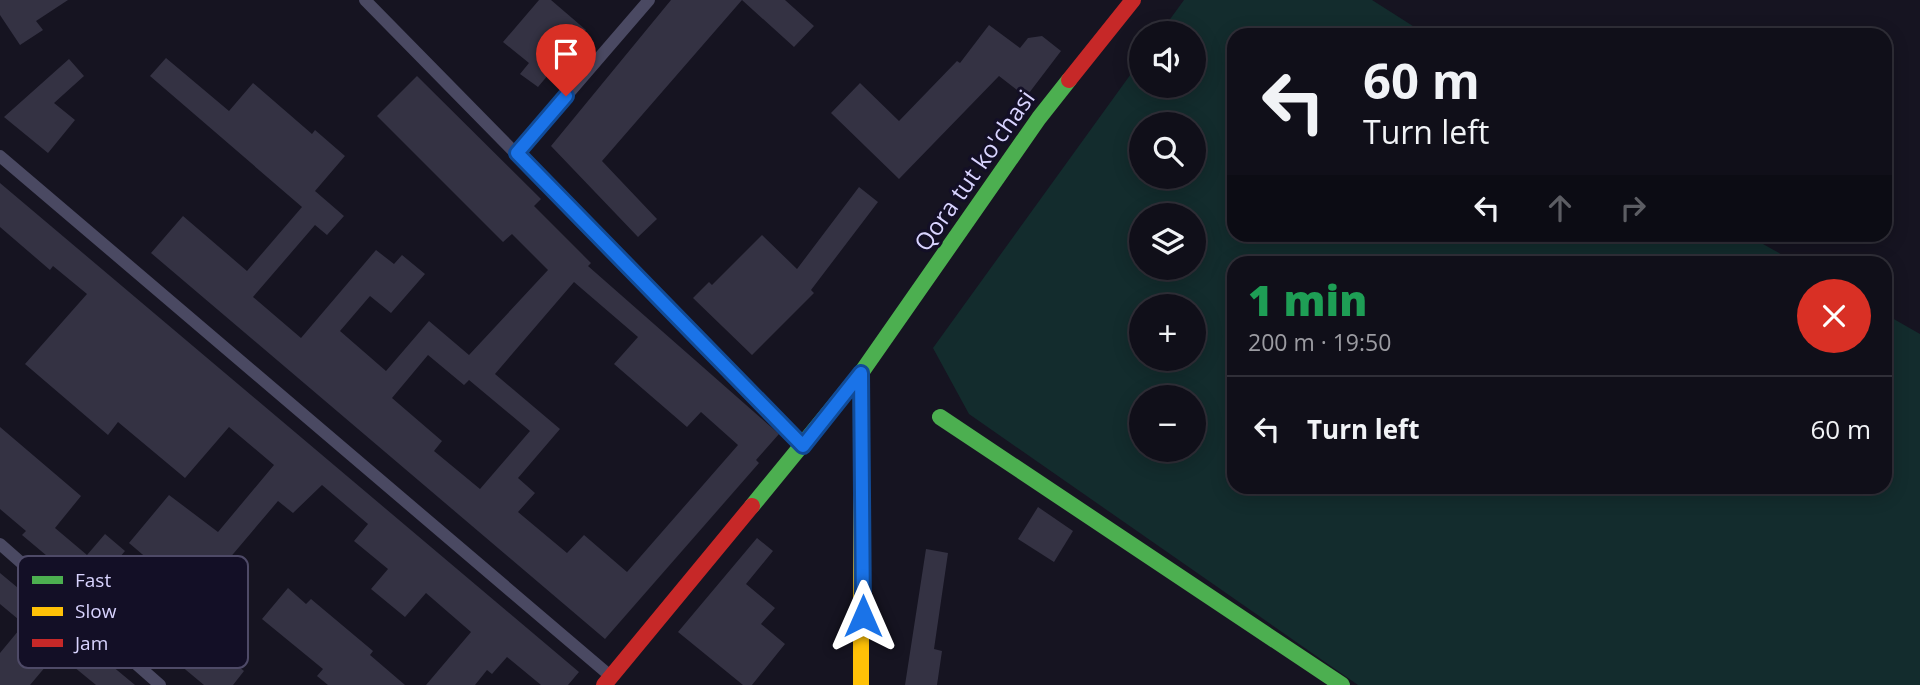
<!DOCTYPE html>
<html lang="en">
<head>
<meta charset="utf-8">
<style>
	:root { --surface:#100f19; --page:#1e1d26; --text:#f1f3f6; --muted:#9c9ca2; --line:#302f38 }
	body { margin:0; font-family:"Open Sans",sans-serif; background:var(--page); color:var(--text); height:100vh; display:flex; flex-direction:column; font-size:26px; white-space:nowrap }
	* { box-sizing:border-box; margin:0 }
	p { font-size:23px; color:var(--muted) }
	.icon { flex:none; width:38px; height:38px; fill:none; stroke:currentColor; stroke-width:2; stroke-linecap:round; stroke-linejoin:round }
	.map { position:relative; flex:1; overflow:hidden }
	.side { position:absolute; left:1227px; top:256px; width:665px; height:238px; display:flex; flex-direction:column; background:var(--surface); border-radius:21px; box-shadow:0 4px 18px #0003,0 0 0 2px var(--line) }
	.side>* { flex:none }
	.guide { position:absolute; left:1227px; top:28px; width:665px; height:214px; border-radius:21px; box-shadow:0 4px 18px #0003,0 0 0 2px var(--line); background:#100f19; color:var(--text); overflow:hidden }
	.controls { position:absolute; left:1129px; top:21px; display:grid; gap:14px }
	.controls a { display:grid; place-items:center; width:77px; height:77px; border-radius:50%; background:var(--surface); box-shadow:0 4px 18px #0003,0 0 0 2px var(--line); font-size:35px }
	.pin { position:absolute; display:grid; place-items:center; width:60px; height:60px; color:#fff; margin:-72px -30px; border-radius:50% 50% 50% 0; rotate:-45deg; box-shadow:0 0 7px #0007 }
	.pin .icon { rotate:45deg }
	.me { position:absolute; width:77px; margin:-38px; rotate:0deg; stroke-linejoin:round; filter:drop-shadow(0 0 5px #0008) }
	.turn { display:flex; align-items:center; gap:24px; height:147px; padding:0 21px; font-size:32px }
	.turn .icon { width:91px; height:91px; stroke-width:2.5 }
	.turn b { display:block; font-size:49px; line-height:60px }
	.lanes { display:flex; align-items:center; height:66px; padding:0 21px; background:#0003; justify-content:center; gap:35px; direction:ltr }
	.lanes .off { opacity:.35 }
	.round { display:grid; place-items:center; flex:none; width:74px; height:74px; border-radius:37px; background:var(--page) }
	.headline { display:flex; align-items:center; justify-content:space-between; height:119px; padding:0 21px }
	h1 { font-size:42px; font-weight:800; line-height:52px; color:#1e9e55 }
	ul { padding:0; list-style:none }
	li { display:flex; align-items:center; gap:21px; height:105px; padding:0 21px; border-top:2px solid var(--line) }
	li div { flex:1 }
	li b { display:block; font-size:26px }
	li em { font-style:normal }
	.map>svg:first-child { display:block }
	.green { fill:#132c2d; fill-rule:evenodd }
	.building { fill:#343243; fill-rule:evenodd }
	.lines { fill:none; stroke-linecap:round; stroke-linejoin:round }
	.lane { stroke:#4a4962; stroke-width:12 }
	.fast { stroke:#4caf50; stroke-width:16 }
	.slow { stroke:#ffc107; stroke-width:16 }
	.jam { stroke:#c62828; stroke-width:16 }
	.route-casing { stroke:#114b97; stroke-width:18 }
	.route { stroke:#1a73e8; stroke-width:12 }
	.labels { text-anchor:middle; stroke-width:6; stroke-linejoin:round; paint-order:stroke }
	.street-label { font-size:24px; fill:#d9d4ff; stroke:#130f26 }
	.key { fill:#130f26; stroke:#4e4a67; stroke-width:2 }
	.key-label { font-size:19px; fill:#d9d4ff }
</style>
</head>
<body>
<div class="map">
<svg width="1920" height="685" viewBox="0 0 1920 685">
	<rect width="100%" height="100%" fill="#161421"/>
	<!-- green -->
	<path class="green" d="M 1184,0 L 1372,0 L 1427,35 L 1234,35 L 1234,234 L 1745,234 L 1795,262 L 1234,262 L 1234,486 L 1885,486 L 1885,314 L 1920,334 L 1920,685 L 1358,685 L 969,414 L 933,348 L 1141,60 L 1141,86 L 1194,86 L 1194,33 L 1160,33 ZM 1141,124 L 1194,124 L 1194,177 L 1141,177 ZM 1141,215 L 1194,215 L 1194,268 L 1141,268 ZM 1141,306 L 1194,306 L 1194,359 L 1141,359 ZM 1141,397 L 1194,397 L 1194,450 L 1141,450 Z"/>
	<!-- building -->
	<g class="building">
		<path d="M 0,0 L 68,0 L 36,21 L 43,30 L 20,45 L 0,15 Z"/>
		<path d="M 539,0 L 551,0 L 586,30 L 538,87 L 520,74 L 529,63 L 503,42 Z"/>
		<path d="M 671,0 L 785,0 L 814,26 L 794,47 L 742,0 L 602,161 L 657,219 L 638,237 L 551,146 Z"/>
		<path d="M 989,25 L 1020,48 L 1028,38 L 1042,36 L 1061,51 L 1026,97 L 999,76 L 899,179 L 831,113 L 860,83 L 899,121 L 957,61 L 960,63 Z"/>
		<path d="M 166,58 L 229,111 L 253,83 L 312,134 L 315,130 L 345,156 L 315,191 L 344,216 L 327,235 L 315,225 L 253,297 L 301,338 L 376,250 L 394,264 L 402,255 L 425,274 L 391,313 L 370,296 L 340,331 L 386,371 L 429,321 L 469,355 L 548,270 L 512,234 L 503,242 L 377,116 L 417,76 L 541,199 L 534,206 L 591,263 L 588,266 L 779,434 L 756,460 L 759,463 L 605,639 L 151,253 L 183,216 L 247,271 L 302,207 L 150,76 ZM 574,282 L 638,337 L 614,364 L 687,427 L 701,412 L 738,445 L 627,572 L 584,535 L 567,553 L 518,512 L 535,493 L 518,478 L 560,429 L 495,374 ZM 428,355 L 464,385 L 469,380 L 530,431 L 480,489 L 434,451 L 442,441 L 392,398 Z"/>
		<path d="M 69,59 L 84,76 L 54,103 L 75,120 L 48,153 L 4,117 Z"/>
		<path d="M 0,183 L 579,672 L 568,685 L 541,685 L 507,657 L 492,674 L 487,670 L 475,685 L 426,685 L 471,632 L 426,593 L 405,617 L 371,589 L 388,569 L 354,541 L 368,524 L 322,485 L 293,513 L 278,501 L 195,599 L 129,543 L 169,495 L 218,532 L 274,465 L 229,427 L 185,478 L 118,422 L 108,435 L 25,364 L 87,294 L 53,266 L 50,270 L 0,227 Z"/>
		<path d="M 859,187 L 878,202 L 811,290 L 814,293 L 752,355 L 693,298 L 709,282 L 712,285 L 762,235 L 797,269 Z"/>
		<path d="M 0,427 L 81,496 L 55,528 L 87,555 L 105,534 L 125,551 L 90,592 L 22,535 L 26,531 L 0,509 Z"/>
		<path d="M 1038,507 L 1073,531 L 1054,562 L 1018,539 Z"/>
		<path d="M 757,538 L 773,551 L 746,584 L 775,608 L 761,624 L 785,644 L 752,685 L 743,685 L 678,632 Z"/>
		<path d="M 926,549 L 948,553 L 934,649 L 942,651 L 937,685 L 905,685 Z"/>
		<path d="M 0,573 L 59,622 L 135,685 L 96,685 L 57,653 L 30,685 L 0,685 L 0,653 L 24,624 L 0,604 Z"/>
		<path d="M 288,588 L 306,604 L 311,599 L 373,651 L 370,655 L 405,685 L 328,685 L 317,676 L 323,669 L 262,619 Z"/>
		<path d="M 179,617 L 244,671 L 233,685 L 204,685 L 156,645 Z"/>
	</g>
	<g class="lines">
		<!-- lane -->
		<g class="lane">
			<path d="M 365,0 L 800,443"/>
			<path d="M 517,153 L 649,0"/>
			<path d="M 0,156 L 608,674"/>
			<path d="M 0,544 L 160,685"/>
		</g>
		<!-- fast -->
		<g class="fast">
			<path d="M 940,417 L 1342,685"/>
			<path d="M 752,506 L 861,373 L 1039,118 L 1069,80"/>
		</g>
		<!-- slow -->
		<path class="slow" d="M 861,373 L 861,685"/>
		<!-- jam -->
		<g class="jam">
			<path d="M 1069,80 L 1133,0"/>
			<path d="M 604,685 L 752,506"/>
		</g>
	</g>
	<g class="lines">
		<!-- route casing -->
		<g class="route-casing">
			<path id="route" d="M 566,96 L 517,153 L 803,446 L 861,373 L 863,616"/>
		</g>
		<!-- route -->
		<use href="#route" class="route"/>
	</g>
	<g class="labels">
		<!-- street labels -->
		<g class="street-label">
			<text transform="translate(975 171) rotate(-55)" y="8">Qora tut ko'chasi</text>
		</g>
	</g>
	<!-- legend -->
	<rect x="18" y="556" width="230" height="112" rx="10" class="key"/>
	<rect x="32" y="576" width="31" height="8" fill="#4caf50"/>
	<rect x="32" y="607" width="31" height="9" fill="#ffc107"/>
	<rect x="32" y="639" width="31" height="8" fill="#c62828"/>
	<g class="key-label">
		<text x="75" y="587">Fast</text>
		<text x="75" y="618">Slow</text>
		<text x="75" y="650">Jam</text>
	</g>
</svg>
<div class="controls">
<a><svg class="icon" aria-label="sound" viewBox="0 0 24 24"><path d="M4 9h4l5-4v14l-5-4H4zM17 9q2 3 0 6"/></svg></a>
<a><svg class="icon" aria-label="search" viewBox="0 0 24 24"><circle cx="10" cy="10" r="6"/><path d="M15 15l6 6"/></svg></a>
<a><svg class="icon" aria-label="layers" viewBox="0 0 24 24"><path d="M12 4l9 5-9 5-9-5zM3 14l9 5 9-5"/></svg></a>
<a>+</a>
<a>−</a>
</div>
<div class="pin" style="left:566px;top:96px;background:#d93025"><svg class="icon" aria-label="arrive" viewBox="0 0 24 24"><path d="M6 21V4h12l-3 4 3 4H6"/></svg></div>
<svg class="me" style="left:863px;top:616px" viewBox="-20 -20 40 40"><path d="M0-17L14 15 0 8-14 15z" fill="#1a73e8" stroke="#fff" stroke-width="4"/></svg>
<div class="guide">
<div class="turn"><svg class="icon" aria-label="left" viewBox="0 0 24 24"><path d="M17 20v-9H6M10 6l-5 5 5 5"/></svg><div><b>60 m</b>Turn left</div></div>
<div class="lanes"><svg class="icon" aria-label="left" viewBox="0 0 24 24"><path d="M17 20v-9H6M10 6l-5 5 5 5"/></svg><svg class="icon off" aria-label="ahead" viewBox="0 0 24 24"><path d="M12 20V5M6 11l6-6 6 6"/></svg><svg class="icon off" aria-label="right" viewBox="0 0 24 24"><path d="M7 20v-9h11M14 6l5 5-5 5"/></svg></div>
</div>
<section class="side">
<div class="headline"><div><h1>1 min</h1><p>200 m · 19:50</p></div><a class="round" style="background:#d93025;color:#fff"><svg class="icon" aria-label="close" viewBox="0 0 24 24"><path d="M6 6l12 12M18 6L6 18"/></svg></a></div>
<ul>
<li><svg class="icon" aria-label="left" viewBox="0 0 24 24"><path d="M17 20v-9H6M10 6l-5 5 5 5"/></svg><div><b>Turn left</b></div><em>60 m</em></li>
</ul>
</section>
</div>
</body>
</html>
